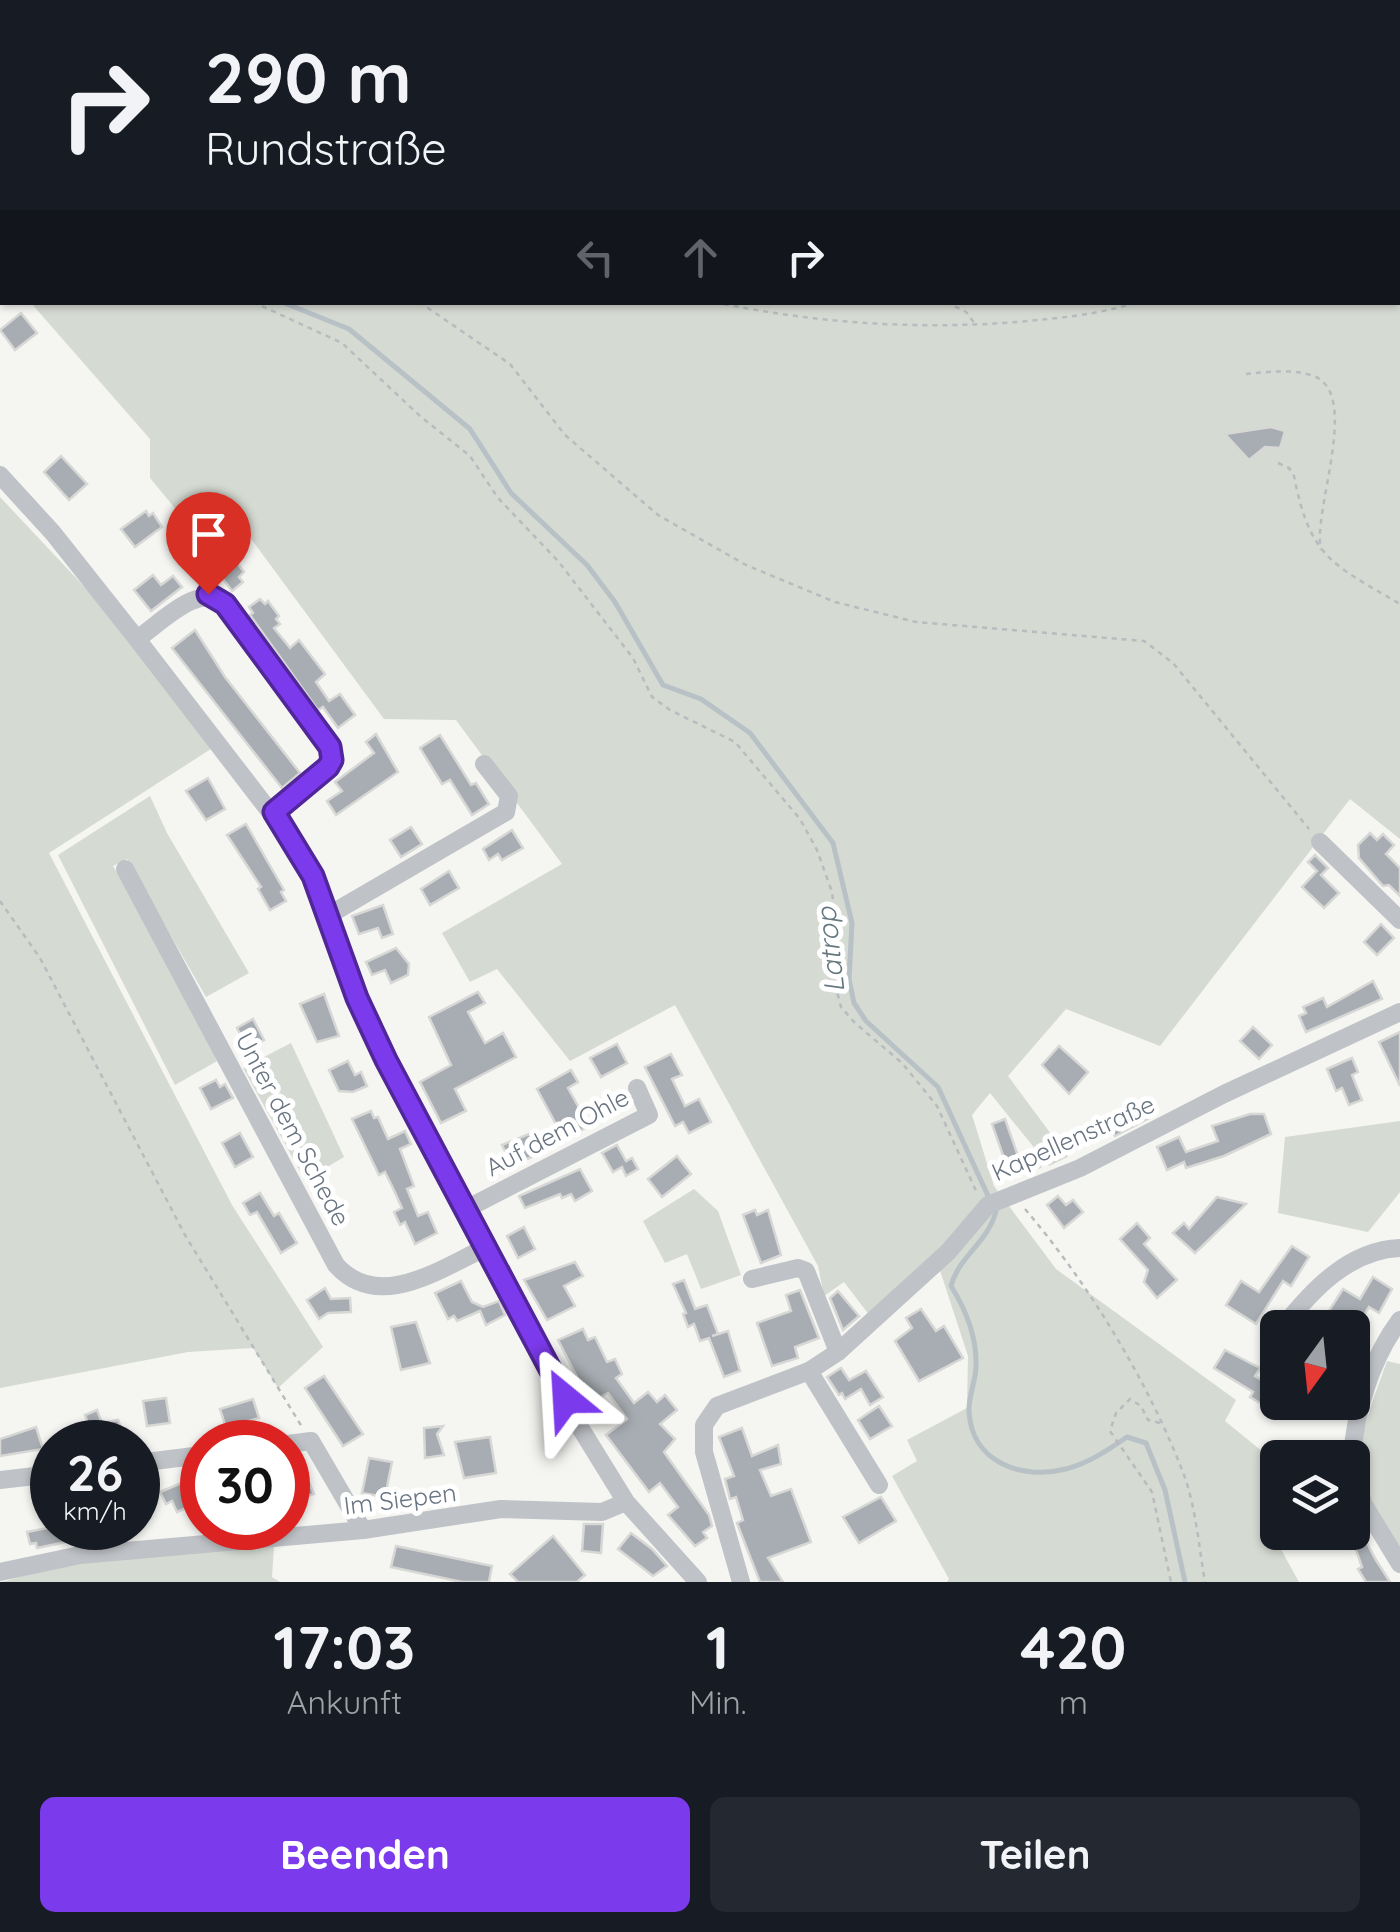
<!DOCTYPE html>
<html lang="de">
<head>
<meta charset="utf-8">
<style>
	:root { --surface:#171b24; --page:#242831; --text:#f1f3f6; --muted:#9ea1a6; --accent:#7c3aed }
	body { margin:0; font-family:Quicksand,sans-serif; background:var(--page); color:var(--text); height:100vh; display:flex; flex-direction:column; font-size:38px; white-space:nowrap }
	* { box-sizing:border-box; margin:0 }
	p { font-size:32px; color:var(--muted) }
	.icon { flex:none; width:55px; height:55px; fill:none; stroke:currentColor; stroke-width:2; stroke-linecap:round; stroke-linejoin:round }
	.map { position:relative; height:1582px; overflow:hidden }
	.panel { display:flex; flex-direction:column; background:var(--surface); flex:1 }
	.panel>* { flex:none }
	.hud { position:absolute; left:0px; top:0px; width:1400px; height:305px; box-shadow:0 2px 8px #0004; background:#171b24; color:var(--text); overflow:hidden }
	.needle { width:65px; rotate:195deg }
	.tools { position:absolute; left:1260px; top:1310px; display:grid; gap:20px }
	.tools a { display:grid; place-items:center; width:110px; height:110px; border-radius:15px; background:var(--surface); box-shadow:0 2px 8px #0004; font-size:50px }
	.speed { position:absolute; left:30px; top:1420px; display:flex; gap:20px; font-size:50px; font-weight:700; text-align:center }
	.speed>* { display:grid; place-content:center; width:130px; height:130px; border-radius:50%; background:var(--surface); box-shadow:0 2px 8px #0004; line-height:1 }
	.speed small { font-size:25px; font-weight:400 }
	.speed .limit { border:15px solid #d22; background:#fff; color:#111 }
	.pin { position:absolute; display:grid; place-items:center; width:85px; height:85px; color:#fff; margin:-102px -42px; border-radius:50% 50% 50% 0; rotate:-45deg; box-shadow:0 0 10px #0007 }
	.pin .icon { rotate:45deg }
	.me { position:absolute; width:110px; margin:-55px; rotate:333deg; stroke-linejoin:round; filter:drop-shadow(0 0 8px #0008) }
	.turn { display:flex; align-items:center; gap:35px; height:210px; padding:0 40px; font-size:45px }
	.turn .icon { width:130px; height:130px; stroke-width:2.5 }
	.turn b { display:block; font-size:70px; line-height:85px }
	.lanes { display:flex; align-items:center; height:95px; padding:0 40px; background:#0003; justify-content:center; gap:50px; direction:ltr }
	.lanes .off { opacity:.35 }
	.eta { display:flex; justify-content:space-evenly; align-items:center; height:170px; text-align:center }
	.eta b { font-size:60px; font-weight:700; line-height:70px }
	.cta { display:flex; gap:20px; margin-top:auto; padding:20px 40px }
	.cta a { flex:1; height:115px; border-radius:15px; background:var(--accent); color:#fff; font-size:40px; font-weight:700; line-height:115px; text-align:center }
	.cta a+a { background:var(--page); color:var(--text) }
	.map>svg:first-child { display:block }
	.green { fill:#d5dad2 }
	.lines { fill:none; stroke-linecap:round; stroke-linejoin:round }
	.stream { stroke:#b8c1c6; stroke-width:5 }
	.building { fill:#a7adb2; stroke:#d7d7d5; stroke-width:2.5 }
	.path { stroke:#b9bbbe; stroke-width:2.5; stroke-dasharray:5 5; stroke-linecap:butt }
	.minor { stroke:#bfc2c6; stroke-width:18 }
	.route-casing { stroke:#51269a; stroke-width:25 }
	.route { stroke:#7c3aed; stroke-width:18 }
	.labels { text-anchor:middle; stroke-width:10; stroke-linejoin:round; paint-order:stroke }
	.street-label { font-size:25px; fill:#687480; stroke:#fff }
	.water-label { font-size:28px; font-style:italic; fill:#63757d; stroke:#fff }
</style>
</head>
<body>
<div class="map">
<svg width="1400" height="1582" viewBox="0 0 1400 1582">
	<rect width="100%" height="100%" fill="#f5f5f2"/>
	<!-- green -->
	<g class="green">
		<path d="M 0,0 L 1400,0 L 1400,839 L 1350,799 L 1160,1046 L 1066,1009 L 1008,1076 L 1068,1157 L 1049,1166 L 990,1093 L 972,1115 L 994,1186 L 1056,1269 L 1236,1400 L 1225,1421 L 1263,1452 L 1273,1535 L 1299,1582 L 947,1582 L 949,1579 L 892,1476 L 917,1461 L 907,1440 L 967,1408 L 968,1356 L 935,1255 L 870,1316 L 844,1282 L 824,1296 L 818,1266 L 675,1005 L 570,1061 L 497,969 L 470,982 L 442,933 L 562,864 L 456,720 L 384,719 L 221,498 L 188,524 L 150,478 L 150,439 L 31,303 L 1398,302 L 1398,2 L 2,2 L 2,268 Z"/>
		<path d="M 0,497 L 108,612 L 214,747 L 49,853 L 232,1205 L 323,1347 L 278,1388 L 253,1348 L 188,1352 L 0,1388 Z"/>
		<path d="M 150,796 L 167,833 L 249,973 L 206,997 L 127,859 L 113,866 L 193,1004 L 217,1061 L 175,1085 L 58,855 Z"/>
		<path d="M 291,1043 L 344,1157 L 305,1180 L 243,1068 Z"/>
		<path d="M 1400,1121 L 1400,1192 L 1368,1232 L 1278,1213 L 1285,1137 Z"/>
		<path d="M 694,1189 L 718,1211 L 741,1275 L 701,1289 L 687,1254 L 665,1263 L 643,1221 Z"/>
		<path d="M 1387,1361 L 1400,1364 L 1400,1552 C 1347,1463 1353,1456 1387,1361 Z"/>
		<path d="M 274,1546 L 272,1577 L 280,1582 L 2,1582 L 81,1559 Z"/>
	</g>
	<g class="lines">
		<!-- stream -->
		<g class="stream">
			<path d="M 0,67 L 2,72"/>
			<path d="M 282,302 L 349,329 L 470,429 L 511,493 L 587,565 L 615,602 L 663,685 L 701,699 L 750,733 L 833,843 L 852,923 L 849,979 L 854,1003 L 866,1021 L 938,1087 L 989,1198"/>
			<path d="M 997,1207 C 990,1242 959,1255 951,1286 C 966,1310 977,1337 976,1366 C 976,1381 968,1397 969,1412 C 972,1463 1022,1480 1066,1469 C 1089,1463 1108,1450 1127,1437 L 1146,1443 L 1165,1490 L 1185,1582"/>
		</g>
	</g>
	<!-- building -->
	<g class="building">
		<path d="M 21,313 L 37,333 L 15,350 L 0,330 Z"/>
		<path d="M 1271,427 L 1285,431 L 1280,448 L 1265,447 L 1249,460 L 1225,434 Z"/>
		<path d="M 61,456 L 87,484 L 69,500 L 44,472 Z"/>
		<path d="M 146,511 L 149,516 L 153,513 L 162,527 L 135,547 L 121,529 Z"/>
		<path d="M 222,532 L 233,547 L 228,551 L 244,572 L 239,577 L 243,582 L 232,591 L 200,549 Z"/>
		<path d="M 153,575 L 161,585 L 173,576 L 182,587 L 151,611 L 134,590 Z"/>
		<path d="M 260,599 L 265,604 L 268,601 L 279,616 L 276,619 L 280,624 L 274,628 L 290,648 L 299,640 L 325,674 L 316,682 L 329,701 L 340,694 L 355,715 L 338,728 L 323,707 L 318,710 L 250,615 L 253,613 L 249,607 Z"/>
		<path d="M 195,630 L 225,677 L 300,773 L 282,788 L 172,648 Z"/>
		<path d="M 376,734 L 398,772 L 336,815 L 327,801 L 342,791 L 335,782 L 374,753 L 366,742 Z"/>
		<path d="M 440,735 L 471,785 L 476,783 L 489,804 L 472,815 L 450,780 L 442,784 L 420,748 Z"/>
		<path d="M 208,778 L 225,809 L 206,820 L 186,791 Z"/>
		<path d="M 246,824 L 284,890 L 281,892 L 286,901 L 270,910 L 258,889 L 261,887 L 227,835 Z"/>
		<path d="M 411,827 L 422,844 L 401,857 L 390,840 Z"/>
		<path d="M 512,830 L 523,848 L 502,860 L 498,854 L 489,860 L 483,849 Z"/>
		<path d="M 1370,833 L 1377,840 L 1383,834 L 1394,845 L 1386,854 L 1400,868 L 1400,896 L 1389,885 L 1383,886 L 1359,858 L 1358,845 Z"/>
		<path d="M 1315,855 L 1328,868 L 1321,875 L 1339,893 L 1324,908 L 1302,887 L 1317,871 L 1308,862 Z"/>
		<path d="M 449,871 L 459,888 L 430,905 L 421,889 Z"/>
		<path d="M 383,905 L 393,934 L 382,938 L 378,928 L 359,934 L 352,916 Z"/>
		<path d="M 1381,924 L 1394,938 L 1377,955 L 1364,942 Z"/>
		<path d="M 396,948 L 409,964 L 408,975 L 391,983 L 385,970 L 372,975 L 366,962 Z"/>
		<path d="M 1373,981 L 1382,999 L 1306,1032 L 1299,1016 L 1306,1013 L 1303,1007 L 1323,998 L 1327,1007 Z"/>
		<path d="M 478,992 L 485,1003 L 468,1012 L 485,1043 L 503,1033 L 516,1057 L 455,1089 L 466,1111 L 441,1123 L 420,1082 L 451,1065 L 429,1017 Z"/>
		<path d="M 324,994 L 339,1036 L 317,1042 L 300,1004 Z"/>
		<path d="M 253,1019 L 264,1040 L 248,1049 L 237,1028 Z"/>
		<path d="M 1253,1027 L 1272,1045 L 1259,1059 L 1240,1041 Z"/>
		<path d="M 1400,1032 L 1400,1086 L 1379,1042 Z"/>
		<path d="M 617,1044 L 627,1063 L 601,1077 L 590,1058 Z"/>
		<path d="M 1059,1046 L 1088,1072 L 1069,1094 L 1042,1065 Z"/>
		<path d="M 671,1054 L 682,1075 L 672,1079 L 685,1106 L 699,1099 L 711,1122 L 689,1133 L 683,1122 L 675,1126 L 645,1067 Z"/>
		<path d="M 1352,1058 L 1358,1072 L 1352,1075 L 1362,1100 L 1349,1105 L 1342,1088 L 1336,1091 L 1327,1069 Z"/>
		<path d="M 348,1061 L 355,1075 L 361,1072 L 367,1086 L 353,1092 L 339,1091 L 329,1070 Z"/>
		<path d="M 571,1070 L 578,1082 L 568,1088 L 589,1126 L 564,1139 L 537,1089 Z"/>
		<path d="M 216,1080 L 220,1087 L 225,1084 L 233,1098 L 211,1109 L 200,1088 Z"/>
		<path d="M 1145,1104 L 1153,1116 L 1115,1136 L 1110,1129 L 1118,1122 Z"/>
		<path d="M 371,1111 L 374,1118 L 378,1117 L 388,1139 L 405,1131 L 411,1144 L 400,1149 L 414,1186 L 407,1189 L 418,1216 L 428,1212 L 437,1233 L 415,1244 L 405,1222 L 400,1225 L 394,1212 L 402,1208 L 392,1186 L 385,1172 L 379,1175 L 352,1119 Z"/>
		<path d="M 1250,1114 L 1264,1114 L 1271,1134 L 1224,1156 L 1186,1168 L 1184,1162 L 1167,1170 L 1157,1147 L 1179,1137 L 1186,1152 L 1218,1141 L 1212,1126 Z"/>
		<path d="M 1005,1119 L 1018,1156 L 1034,1150 L 1040,1167 L 1011,1178 L 992,1124 Z"/>
		<path d="M 534,1132 L 543,1139 L 544,1151 L 525,1160 L 520,1151 L 508,1157 L 502,1145 Z"/>
		<path d="M 240,1133 L 253,1157 L 235,1167 L 222,1143 Z"/>
		<path d="M 617,1145 L 626,1161 L 632,1158 L 638,1169 L 626,1176 L 622,1167 L 613,1172 L 602,1153 Z"/>
		<path d="M 677,1156 L 691,1174 L 662,1197 L 648,1179 Z"/>
		<path d="M 580,1169 L 592,1191 L 575,1201 L 571,1194 L 562,1198 L 560,1194 L 525,1208 L 519,1196 Z"/>
		<path d="M 260,1193 L 274,1216 L 279,1213 L 297,1243 L 281,1253 L 257,1212 L 250,1215 L 243,1203 Z"/>
		<path d="M 1058,1196 L 1066,1205 L 1073,1200 L 1083,1212 L 1064,1228 L 1047,1205 Z"/>
		<path d="M 1217,1197 L 1246,1204 L 1195,1253 L 1173,1233 L 1184,1223 L 1189,1229 Z"/>
		<path d="M 755,1210 L 757,1215 L 768,1210 L 781,1255 L 761,1263 L 743,1215 Z"/>
		<path d="M 1137,1223 L 1150,1238 L 1144,1244 L 1177,1280 L 1157,1298 L 1144,1282 L 1148,1270 L 1120,1239 Z"/>
		<path d="M 524,1227 L 535,1249 L 518,1258 L 507,1236 Z"/>
		<path d="M 1292,1246 L 1309,1257 L 1291,1286 L 1283,1281 L 1256,1324 L 1226,1305 L 1241,1281 L 1259,1292 Z"/>
		<path d="M 575,1262 L 583,1276 L 564,1286 L 575,1306 L 547,1320 L 524,1280 Z"/>
		<path d="M 1373,1277 L 1392,1289 L 1379,1313 L 1369,1307 L 1356,1328 L 1318,1328 L 1343,1289 L 1360,1299 Z"/>
		<path d="M 684,1280 L 695,1309 L 707,1305 L 718,1334 L 712,1336 L 728,1331 L 740,1371 L 724,1377 L 709,1338 L 700,1341 L 694,1324 L 688,1327 L 683,1314 L 686,1313 L 673,1284 Z"/>
		<path d="M 461,1281 L 472,1302 L 483,1307 L 499,1301 L 505,1315 L 486,1325 L 480,1311 L 457,1321 L 454,1316 L 448,1319 L 435,1293 Z"/>
		<path d="M 325,1288 L 331,1299 L 350,1298 L 351,1312 L 328,1313 L 319,1319 L 307,1300 Z"/>
		<path d="M 800,1290 L 819,1338 L 795,1347 L 798,1358 L 772,1366 L 757,1323 L 791,1311 L 786,1295 Z"/>
		<path d="M 838,1291 L 859,1316 L 843,1330 L 830,1298 Z"/>
		<path d="M 921,1309 L 936,1331 L 944,1326 L 963,1358 L 919,1381 L 895,1341 L 912,1328 L 906,1318 Z"/>
		<path d="M 416,1322 L 430,1363 L 401,1370 L 391,1327 Z"/>
		<path d="M 583,1329 L 588,1340 L 595,1337 L 607,1362 L 615,1359 L 622,1374 L 616,1378 L 634,1403 L 648,1392 L 657,1402 L 665,1395 L 677,1410 L 660,1424 L 675,1439 L 664,1452 L 709,1515 L 712,1526 L 703,1532 L 707,1538 L 695,1546 L 668,1515 L 678,1507 L 660,1483 L 649,1492 L 606,1435 L 627,1419 L 608,1393 L 590,1402 L 558,1340 Z"/>
		<path d="M 1225,1350 L 1260,1368 L 1255,1376 L 1278,1390 L 1278,1414 L 1250,1397 L 1253,1392 L 1214,1368 Z"/>
		<path d="M 841,1368 L 849,1380 L 866,1371 L 883,1397 L 870,1405 L 861,1389 L 845,1399 L 842,1393 L 839,1395 L 827,1377 Z"/>
		<path d="M 324,1376 L 363,1434 L 343,1446 L 305,1388 Z"/>
		<path d="M 166,1398 L 170,1423 L 147,1426 L 143,1401 Z"/>
		<path d="M 253,1399 L 259,1418 L 226,1428 L 220,1409 Z"/>
		<path d="M 879,1406 L 892,1426 L 870,1439 L 858,1420 Z"/>
		<path d="M 97,1410 L 102,1423 L 118,1420 L 124,1436 L 95,1442 L 85,1415 Z"/>
		<path d="M 443,1426 L 437,1434 L 444,1455 L 425,1458 L 424,1428 Z"/>
		<path d="M 36,1427 L 43,1449 L 0,1456 L 0,1439 Z"/>
		<path d="M 742,1428 L 752,1456 L 778,1445 L 781,1464 L 760,1470 L 771,1496 L 791,1489 L 811,1542 L 768,1558 L 783,1582 L 760,1582 L 737,1523 L 743,1520 L 736,1497 L 730,1499 L 725,1479 L 734,1476 L 719,1437 Z"/>
		<path d="M 490,1437 L 496,1473 L 464,1478 L 455,1442 Z"/>
		<path d="M 369,1458 L 392,1462 L 385,1497 L 362,1493 Z"/>
		<path d="M 304,1471 L 314,1494 L 288,1502 L 288,1478 Z"/>
		<path d="M 198,1476 L 202,1501 L 177,1512 L 172,1501 L 166,1504 L 160,1492 Z"/>
		<path d="M 881,1497 L 896,1521 L 859,1543 L 843,1517 Z"/>
		<path d="M 584,1524 L 603,1524 L 601,1553 L 582,1551 Z"/>
		<path d="M 47,1528 L 80,1528 L 81,1539 L 37,1548 L 36,1543 L 30,1544 L 27,1532 Z"/>
		<path d="M 631,1533 L 652,1549 L 667,1566 L 653,1576 L 618,1549 Z"/>
		<path d="M 553,1536 L 585,1575 L 577,1582 L 518,1582 L 510,1574 Z"/>
		<path d="M 1367,1543 L 1376,1560 L 1390,1582 L 1366,1582 L 1358,1569 L 1362,1567 L 1355,1547 Z"/>
		<path d="M 396,1546 L 492,1566 L 489,1582 L 462,1582 L 391,1567 Z"/>
	</g>
	<g class="lines">
		<!-- path -->
		<g class="path">
			<path d="M 70,0 L 73,2"/>
			<path d="M 165,0 L 169,2"/>
			<path d="M 469,0 L 472,2"/>
			<path d="M 0,14 L 2,18"/>
			<path d="M 1398,295 L 1400,296"/>
			<path d="M 253,302 L 342,343 L 420,416 L 470,456 L 498,498 L 558,561 L 633,658 L 652,697 L 670,710 L 735,742 L 800,819 L 817,850 L 832,892 L 836,924 L 834,980 L 841,1007 L 855,1023 L 902,1063 L 937,1106 L 977,1193"/>
			<path d="M 419,302 L 510,364 L 565,435 L 658,515 L 746,565 L 835,602 L 916,622 L 1144,641 L 1173,663 L 1309,829"/>
			<path d="M 714,302 C 815,323 914,330 1017,322 C 1060,318 1097,315 1138,302"/>
			<path d="M 946,302 L 966,312 L 975,324"/>
			<path d="M 1246,374 C 1269,372 1295,368 1316,377 C 1360,398 1312,512 1321,550"/>
			<path d="M 1278,463 L 1289,468 L 1294,476 C 1310,558 1332,564 1400,604"/>
			<path d="M 0,901 L 40,958 L 185,1235 L 302,1427"/>
			<path d="M 1025,1209 C 1089,1284 1149,1383 1184,1475 C 1196,1508 1199,1548 1205,1582"/>
			<path d="M 1160,1423 L 1148,1420 L 1141,1406 L 1130,1399 L 1116,1413 L 1110,1431 L 1152,1492 L 1171,1582"/>
		</g>
		<!-- minor -->
		<g class="minor">
			<path d="M 0,475 L 53,533 L 137,639 L 294,843 C 333,911 353,988 386,1060 L 581,1429 L 626,1502 L 698,1582"/>
			<path d="M 137,639 C 161,623 199,581 225,604 L 332,753 L 322,774 L 273,812"/>
			<path d="M 1320,842 L 1400,920"/>
			<path d="M 125,869 L 336,1265 C 379,1313 441,1268 487,1247"/>
			<path d="M 329,915 L 506,812 L 509,796 L 484,764"/>
			<path d="M 466,1209 L 649,1115 L 637,1088"/>
			<path d="M 752,1279 L 798,1268 L 806,1271 L 838,1352"/>
			<path d="M 1282,1328 C 1312,1290 1349,1250 1400,1248"/>
			<path d="M 809,1371 L 879,1485"/>
			<path d="M 288,1444 L 311,1441 L 363,1530"/>
			<path d="M 1352,1458 C 1355,1411 1372,1357 1400,1320"/>
			<path d="M 138,1463 L 202,1455"/>
			<path d="M 1352,1468 L 1364,1505 L 1400,1564"/>
			<path d="M 0,1480 L 52,1474"/>
			<path d="M 0,1572 L 80,1555 L 363,1530 L 501,1509 L 602,1512 L 626,1502"/>
			<path d="M 741,1582 L 704,1452 L 704,1425 L 717,1406 L 809,1371 L 838,1352 L 948,1252 L 988,1205 L 1080,1168 L 1224,1094 L 1400,1012"/>
		</g>
	</g>
	<g class="lines">
		<!-- route casing -->
		<g class="route-casing">
			<path id="route" d="M 208,594 L 225,604 L 330,747 L 332,760 L 328,767 L 274,812 L 313,876 L 357,998 L 386,1060 L 566,1399"/>
		</g>
		<!-- route -->
		<use href="#route" class="route"/>
	</g>
	<g class="labels">
		<!-- street labels -->
		<g class="street-label">
			<text transform="translate(293 1129) rotate(62)" y="9">Unter dem Schede</text>
			<text transform="translate(557 1132) rotate(-28)" y="9">Auf dem Ohle</text>
			<text transform="translate(1073 1138) rotate(-24)" y="9">Kapellenstraße</text>
			<text transform="translate(400 1499) rotate(-7)" y="9">Im Siepen</text>
		</g>
		<!-- water labels -->
		<g class="water-label">
			<text transform="translate(830 950) rotate(-96)" y="10">Latrop</text>
		</g>
	</g>
</svg>
<div class="tools">
<a><svg class="needle" viewBox="-14 -14 28 28"><path d="M0-13l5 13h-10z" fill="#e53935"/><path d="M0 13l5-13h-10z" fill="#9ea1a6"/></svg></a>
<a><svg class="icon" aria-label="layers" viewBox="0 0 24 24"><path d="M12 4l9 5-9 5-9-5zM3 14l9 5 9-5"/></svg></a>
</div>
<div class="speed"><div>26<small>km/h</small></div><div class="limit">30</div></div>
<div class="pin" style="left:208px;top:594px;background:#d93025"><svg class="icon" aria-label="arrive" viewBox="0 0 24 24"><path d="M6 21V4h12l-3 4 3 4H6"/></svg></div>
<svg class="me" style="left:566px;top:1399px" viewBox="-20 -20 40 40"><path d="M0-17L14 15 0 8-14 15z" fill="#7c3aed" stroke="#fff" stroke-width="4"/></svg>
<div class="hud">
<div class="turn"><svg class="icon" aria-label="right" viewBox="0 0 24 24"><path d="M7 20v-9h11M14 6l5 5-5 5"/></svg><div><b>290 m</b>Rundstraße</div></div>
<div class="lanes"><svg class="icon off" aria-label="left" viewBox="0 0 24 24"><path d="M17 20v-9H6M10 6l-5 5 5 5"/></svg><svg class="icon off" aria-label="ahead" viewBox="0 0 24 24"><path d="M12 20V5M6 11l6-6 6 6"/></svg><svg class="icon" aria-label="right" viewBox="0 0 24 24"><path d="M7 20v-9h11M14 6l5 5-5 5"/></svg></div>
</div>
</div>
<section class="panel">
<div class="eta">
<div><b>17:03</b><p>Ankunft</p></div>
<div><b>1</b><p>Min.</p></div>
<div><b>420</b><p>m</p></div>
</div>
<div class="cta"><a>Beenden</a><a>Teilen</a></div>
</section>
</body>
</html>
